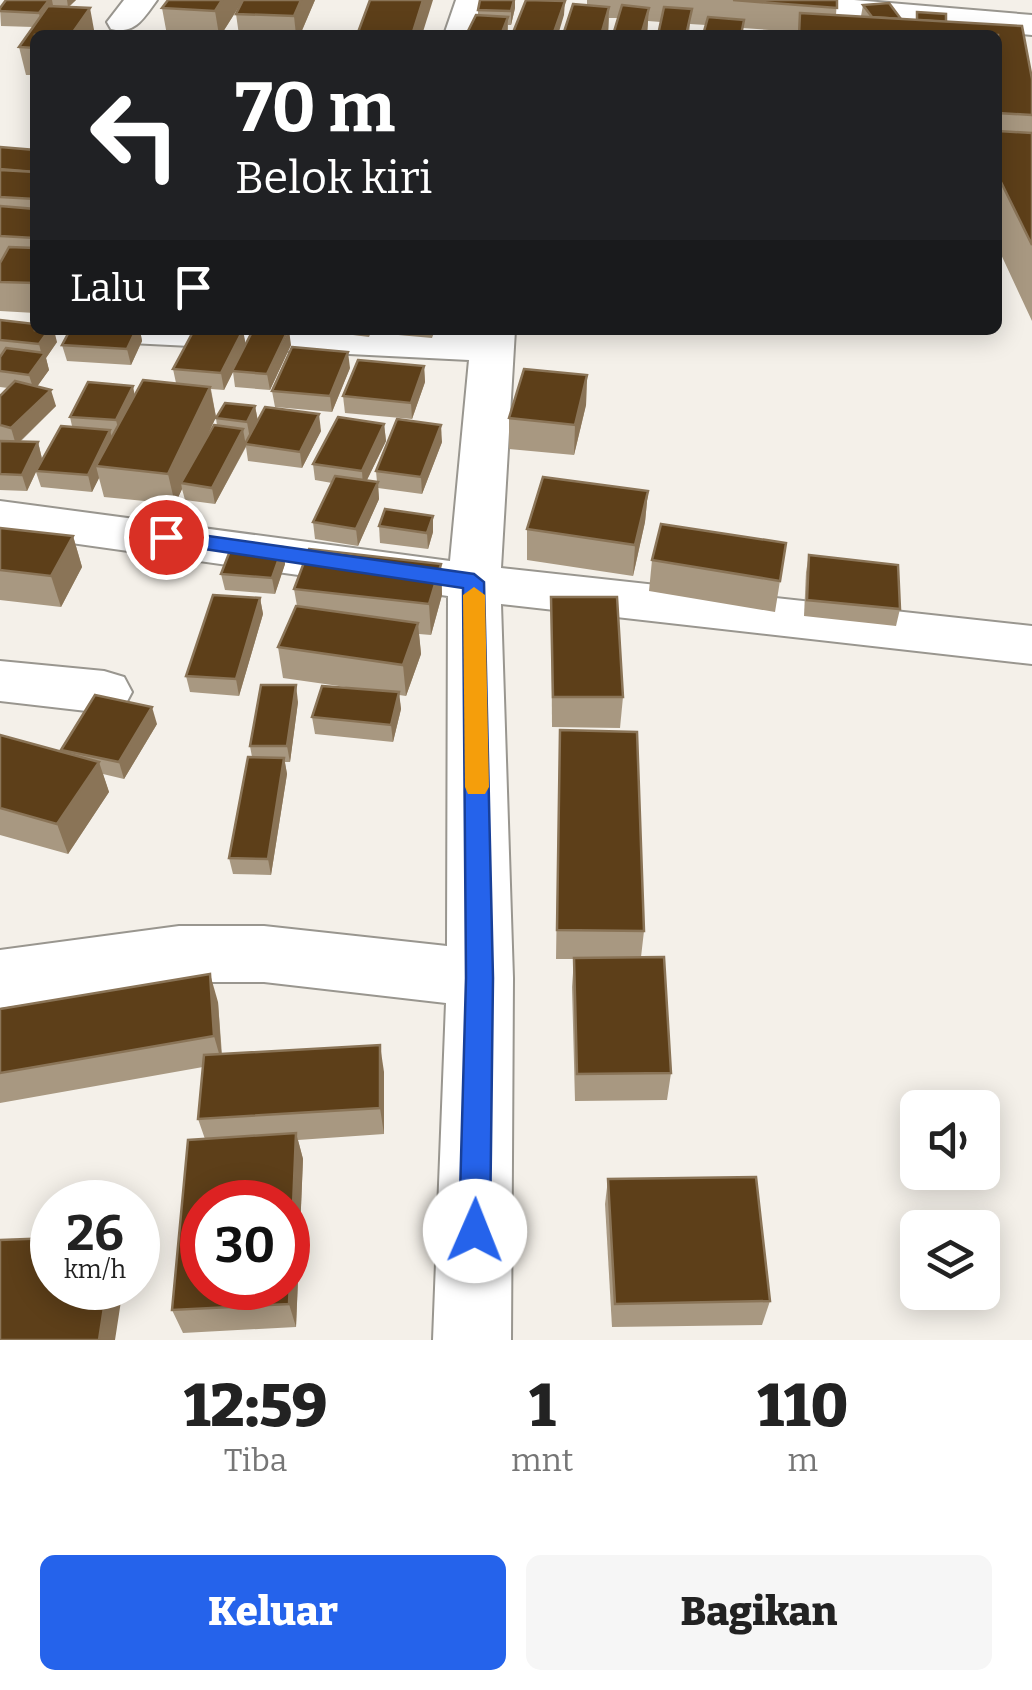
<!DOCTYPE html>
<html lang="id">
<head>
<meta charset="utf-8">
<style>
	:root { --surface:#fff; --page:#f6f6f6; --text:#222; --muted:#767676; --accent:#2563eb }
	body { margin:0; font-family:Bitter,serif; background:var(--page); color:var(--text); height:100vh; display:flex; flex-direction:column; font-size:38px; white-space:nowrap }
	* { box-sizing:border-box; margin:0 }
	p { font-size:32px; color:var(--muted) }
	.icon { flex:none; width:55px; height:55px; fill:none; stroke:currentColor; stroke-width:2; stroke-linecap:round; stroke-linejoin:round }
	.map { position:relative; height:1340px; overflow:hidden }
	.details { display:flex; flex-direction:column; background:var(--surface); flex:1 }
	.details>* { flex:none }
	.banner { position:absolute; left:30px; top:30px; width:972px; height:305px; border-radius:15px; box-shadow:0 5px 25px #0003; background:#202124; color:#fff; overflow:hidden }
	.controls { position:absolute; left:900px; top:1090px; display:grid; gap:20px }
	.controls a { display:grid; place-items:center; width:100px; height:100px; border-radius:15px; background:var(--surface); box-shadow:0 5px 25px #0003; font-size:50px }
	.speed { position:absolute; left:30px; top:1180px; display:flex; gap:20px; font-size:50px; font-weight:700; text-align:center }
	.speed>* { display:grid; place-content:center; width:130px; height:130px; border-radius:50%; background:var(--surface); box-shadow:0 5px 25px #0003; line-height:1 }
	.speed small { font-size:25px; font-weight:400 }
	.speed .limit { border:15px solid #d22; background:#fff; color:#111 }
	.pin { position:absolute; display:grid; place-items:center; width:85px; height:85px; color:#fff; margin:-42px; border:5px solid #fff; border-radius:50%; box-shadow:0 2px 10px #0007 }
	.me { position:absolute; width:110px; margin:-55px; rotate:1deg; stroke-linejoin:round; filter:drop-shadow(0 0 8px #0008) }
	.turn { display:flex; align-items:center; gap:35px; height:210px; padding:0 40px; font-size:45px }
	.turn .icon { width:130px; height:130px; stroke-width:2.5 }
	.turn b { display:block; font-size:70px; line-height:85px }
	.then { display:flex; align-items:center; height:95px; padding:0 40px; background:#0003; gap:20px; font-size:38px }
	.eta { display:flex; justify-content:space-evenly; align-items:center; height:170px; text-align:center }
	.eta b { font-size:60px; font-weight:800; line-height:70px }
	.button { display:flex; gap:20px; margin-top:auto; padding:20px 40px }
	.button a { flex:1; height:115px; border-radius:15px; background:var(--accent); color:#fff; font-size:40px; font-weight:800; line-height:115px; text-align:center }
	.button a+a { background:var(--page); color:var(--text) }
	.map>svg:first-child { display:block }
	.lines { fill:none; stroke-linecap:round; stroke-linejoin:round }
	.minor-casing { stroke:#99968f; stroke-width:4 }
	.secondary-casing { stroke:#99968f; stroke-width:4 }
	.minor { fill:#fff; fill-rule:evenodd }
	.secondary { fill:#fff; fill-rule:evenodd }
	.wall { fill:#a89881 }
	.shaded-wall { fill:#8a7457 }
	.building { fill:#5d3f19; stroke:#8a7457; stroke-width:2.5; fill-rule:evenodd }
	.route { fill:#2563eb; stroke:#184099; stroke-width:2.5 }
	.slow { fill:#f59e0b }
</style>
</head>
<body>
<div class="map">
<svg width="1032" height="1340" viewBox="0 0 1032 1340">
	<rect width="100%" height="100%" fill="#f4f0e9"/>
	<g class="lines">
		<!-- minor casing -->
		<g class="minor-casing">
			<g id="minor">
				<path d="M 124,0 L 157,0 C 144,18 135,35 111,29 L 107,22 Z"/>
				<path d="M 456,0 L 488,0 L 478,35 L 444,35 Z"/>
				<path d="M 108,330 L 393,330 L 471,334 L 471,330 L 515,330 L 501,568 L 1032,626 L 1032,664 L 501,604 L 513,978 L 511,1340 L 433,1340 L 446,1003 L 264,982 L 179,982 L 0,1008 L 0,950 L 179,926 L 264,926 L 447,946 L 448,596 L 0,533 L 0,501 L 450,561 L 469,360 L 130,343 L 115,339 Z"/>
				<path d="M 0,661 L 104,671 L 124,677 L 132,692 L 124,707 L 104,713 L 0,701 Z"/>
			</g>
		</g>
		<!-- secondary casing -->
		<g class="secondary-casing">
			<path id="secondary" d="M 727,0 L 854,0 L 1032,15 L 1032,35 L 743,10 L 732,7 Z"/>
		</g>
		<!-- minor -->
		<use href="#minor" class="minor"/>
		<!-- secondary -->
		<use href="#secondary" class="secondary"/>
	</g>
	<!-- wall -->
	<g class="wall">
		<path d="M 6,0 L 76,0 L 69,7 L 96,34 L 35,35 L 35,75 L 26,75 L 19,47 L 33,27 L 1,26 L 0,8 Z"/>
		<path d="M 168,0 L 315,0 L 300,35 L 239,35 L 236,14 L 242,2 L 221,35 L 167,35 L 162,8 Z"/>
		<path d="M 515,0 L 515,8 L 511,25 L 508,25 L 508,32 L 478,15 L 478,10 Z"/>
		<path d="M 587,0 L 837,0 L 836,15 L 861,16 L 863,5 L 889,3 L 901,19 L 916,20 L 917,12 L 946,14 L 946,22 L 1022,26 L 1032,79 L 1032,321 L 998,248 L 998,35 L 797,35 L 797,32 L 743,28 L 743,35 L 703,35 L 706,25 L 690,24 L 689,35 L 658,35 L 661,22 L 648,21 L 647,35 L 613,35 L 618,18 L 609,18 L 608,35 L 563,35 L 573,4 L 587,5 Z"/>
		<path d="M 0,147 L 35,150 L 35,313 L 0,311 Z"/>
		<path d="M 0,320 L 57,342 L 46,358 L 49,370 L 37,386 L 56,406 L 20,442 L 38,442 L 42,459 L 72,426 L 70,417 L 135,395 L 176,383 L 173,369 L 243,330 L 245,345 L 291,345 L 270,390 L 235,387 L 233,372 L 224,390 L 211,389 L 216,417 L 203,445 L 217,426 L 216,418 L 255,406 L 258,421 L 321,431 L 302,468 L 248,461 L 246,447 L 215,504 L 185,500 L 182,489 L 175,504 L 104,497 L 99,478 L 92,492 L 41,487 L 36,472 L 27,491 L 0,490 L 0,396 L 8,388 L 0,387 Z"/>
		<path d="M 70,330 L 140,330 L 142,341 L 131,365 L 67,361 L 62,345 Z"/>
		<path d="M 329,330 L 372,330 L 369,337 L 329,332 Z"/>
		<path d="M 386,330 L 435,330 L 432,338 L 387,334 Z"/>
		<path d="M 424,366 L 425,382 L 412,419 L 345,413 L 343,396 Z"/>
		<path d="M 350,368 L 332,412 L 275,407 L 272,391 Z"/>
		<path d="M 587,375 L 586,405 L 574,455 L 509,449 L 509,418 Z"/>
		<path d="M 384,424 L 386,441 L 367,480 L 377,482 L 376,471 L 442,442 L 422,494 L 378,488 L 379,499 L 358,546 L 315,539 L 313,522 L 332,483 L 315,480 L 313,464 Z"/>
		<path d="M 648,491 L 645,522 L 633,576 L 527,560 L 527,529 Z"/>
		<path d="M 433,516 L 433,532 L 428,549 L 380,543 L 379,526 Z"/>
		<path d="M 0,528 L 73,536 L 82,567 L 61,607 L 0,600 Z"/>
		<path d="M 786,543 L 775,612 L 649,591 L 652,560 Z"/>
		<path d="M 283,547 L 285,564 L 275,594 L 225,590 L 221,574 Z"/>
		<path d="M 809,555 L 900,609 L 896,626 L 804,616 L 806,572 Z"/>
		<path d="M 441,564 L 442,595 L 431,635 L 419,634 L 421,654 L 406,696 L 399,695 L 401,709 L 393,742 L 315,734 L 312,717 L 353,688 L 283,678 L 278,647 L 297,606 L 294,589 Z"/>
		<path d="M 551,597 L 623,697 L 620,728 L 552,727 Z"/>
		<path d="M 260,598 L 263,614 L 239,696 L 190,692 L 186,676 Z"/>
		<path d="M 298,702 L 290,762 L 285,762 L 287,774 L 271,875 L 233,874 L 229,858 L 252,757 L 250,746 Z"/>
		<path d="M 157,724 L 124,779 L 103,774 L 109,792 L 68,854 L 0,835 L 0,735 L 62,752 L 61,750 Z"/>
		<path d="M 559,761 L 644,931 L 641,957 L 671,1073 L 667,1100 L 575,1101 L 572,987 L 574,959 L 556,959 Z"/>
		<path d="M 218,1002 L 222,1054 L 384,1072 L 384,1134 L 298,1140 L 303,1159 L 296,1327 L 183,1333 L 172,1310 L 205,1139 L 198,1119 L 203,1067 L 0,1103 L 0,1009 Z"/>
		<path d="M 608,1179 L 770,1301 L 762,1325 L 612,1327 L 605,1204 Z"/>
	</g>
	<!-- shaded-wall -->
	<g class="shaded-wall">
		<path d="M 49,0 L 52,0 L 54,11 L 42,28 L 39,13 Z"/>
		<path d="M 67,0 L 76,0 L 68,7 Z"/>
		<path d="M 222,0 L 243,0 L 221,35 L 219,35 L 215,11 Z"/>
		<path d="M 301,0 L 315,0 L 300,35 L 296,35 L 294,16 Z"/>
		<path d="M 423,0 L 433,0 L 422,35 L 412,35 Z"/>
		<path d="M 514,0 L 515,0 L 515,8 L 511,25 L 511,11 Z"/>
		<path d="M 565,1 L 564,15 L 558,35 L 553,35 Z"/>
		<path d="M 609,7 L 608,35 L 601,35 Z"/>
		<path d="M 90,8 L 95,35 L 71,35 Z"/>
		<path d="M 649,8 L 647,35 L 641,35 Z"/>
		<path d="M 508,17 L 507,35 L 501,35 Z"/>
		<path d="M 49,330 L 54,330 L 57,342 L 46,358 L 49,370 L 34,391 L 29,375 L 42,356 L 39,344 Z"/>
		<path d="M 136,330 L 140,330 L 142,341 L 131,365 L 127,349 Z"/>
		<path d="M 243,330 L 246,346 L 224,390 L 221,373 Z"/>
		<path d="M 289,330 L 291,345 L 270,390 L 267,374 Z"/>
		<path d="M 348,352 L 350,368 L 332,412 L 330,396 Z"/>
		<path d="M 424,366 L 425,382 L 412,419 L 411,403 Z"/>
		<path d="M 587,375 L 586,405 L 574,455 L 575,425 Z"/>
		<path d="M 133,386 L 136,402 L 120,437 L 116,420 Z"/>
		<path d="M 210,387 L 216,417 L 185,484 L 181,483 L 182,489 L 175,504 L 168,474 Z"/>
		<path d="M 51,390 L 56,406 L 16,445 L 11,428 Z"/>
		<path d="M 255,406 L 258,422 L 250,439 L 247,422 Z"/>
		<path d="M 319,414 L 321,431 L 302,468 L 300,452 Z"/>
		<path d="M 384,424 L 386,441 L 363,488 L 362,471 Z"/>
		<path d="M 441,425 L 442,442 L 422,494 L 421,477 Z"/>
		<path d="M 243,429 L 246,446 L 215,504 L 212,488 Z"/>
		<path d="M 110,430 L 114,446 L 96,466 L 99,478 L 92,492 L 88,475 Z"/>
		<path d="M 38,442 L 42,459 L 27,491 L 22,475 Z"/>
		<path d="M 378,482 L 379,499 L 358,546 L 356,529 Z"/>
		<path d="M 648,491 L 645,522 L 633,576 L 635,545 Z"/>
		<path d="M 433,516 L 433,532 L 428,549 L 427,533 Z"/>
		<path d="M 73,536 L 82,567 L 61,607 L 51,576 Z"/>
		<path d="M 283,547 L 285,564 L 275,594 L 272,578 Z"/>
		<path d="M 441,564 L 442,595 L 431,635 L 429,604 Z"/>
		<path d="M 260,598 L 263,614 L 239,696 L 236,679 Z"/>
		<path d="M 418,623 L 421,654 L 406,696 L 403,665 Z"/>
		<path d="M 296,685 L 298,702 L 290,762 L 287,746 Z"/>
		<path d="M 399,692 L 401,709 L 393,742 L 391,725 Z"/>
		<path d="M 152,707 L 157,724 L 124,779 L 119,762 Z"/>
		<path d="M 284,758 L 287,774 L 271,875 L 268,859 Z"/>
		<path d="M 99,762 L 109,792 L 68,854 L 57,824 Z"/>
		<path d="M 210,974 L 218,1002 L 222,1064 L 214,1036 Z"/>
		<path d="M 380,1045 L 384,1072 L 384,1134 L 380,1108 Z"/>
		<path d="M 296,1133 L 303,1159 L 296,1327 L 289,1304 Z"/>
		<path d="M 107,1288 L 123,1288 L 115,1340 L 99,1340 Z"/>
	</g>
	<!-- building -->
	<g class="building">
		<path d="M 6,0 L 49,0 L 39,13 L 0,11 L 0,8 Z"/>
		<path d="M 168,0 L 222,0 L 215,11 L 162,8 Z"/>
		<path d="M 243,0 L 301,0 L 294,16 L 236,14 Z"/>
		<path d="M 370,0 L 423,0 L 412,35 L 357,35 Z"/>
		<path d="M 480,0 L 514,0 L 511,11 L 478,10 Z"/>
		<path d="M 526,0 L 565,1 L 553,35 L 512,35 Z"/>
		<path d="M 733,0 L 837,0 L 837,8 Z"/>
		<path d="M 889,3 L 901,19 L 872,17 L 863,5 Z"/>
		<path d="M 573,4 L 609,7 L 601,35 L 563,35 Z"/>
		<path d="M 622,5 L 649,8 L 641,35 L 613,35 Z"/>
		<path d="M 48,6 L 90,8 L 71,35 L 35,35 L 35,48 L 19,47 Z"/>
		<path d="M 664,7 L 692,9 L 686,35 L 658,35 Z"/>
		<path d="M 917,12 L 946,14 L 946,22 L 917,20 Z"/>
		<path d="M 800,13 L 1022,26 L 1032,79 L 1032,115 L 998,113 L 998,35 L 799,35 Z"/>
		<path d="M 476,15 L 508,17 L 501,35 L 466,35 Z"/>
		<path d="M 708,17 L 744,20 L 741,35 L 703,35 Z"/>
		<path d="M 998,131 L 1032,133 L 1032,245 L 998,176 Z"/>
		<path d="M 0,147 L 35,150 L 35,172 L 0,169 Z"/>
		<path d="M 0,170 L 35,172 L 35,199 L 0,197 Z"/>
		<path d="M 0,206 L 35,209 L 35,238 L 0,236 Z"/>
		<path d="M 9,247 L 35,248 L 35,283 L 0,282 L 0,263 Z"/>
		<path d="M 0,320 L 35,324 L 35,330 L 49,330 L 39,344 L 0,340 Z"/>
		<path d="M 70,330 L 136,330 L 127,349 L 62,345 Z"/>
		<path d="M 194,330 L 243,330 L 221,373 L 173,369 Z"/>
		<path d="M 253,330 L 288,330 L 267,374 L 232,371 Z"/>
		<path d="M 292,347 L 348,352 L 330,396 L 272,391 Z"/>
		<path d="M 6,348 L 45,353 L 29,375 L 0,371 L 0,357 Z"/>
		<path d="M 358,360 L 424,366 L 411,403 L 343,396 Z"/>
		<path d="M 524,369 L 587,375 L 575,425 L 509,418 Z"/>
		<path d="M 143,380 L 210,387 L 168,474 L 96,466 Z"/>
		<path d="M 15,381 L 51,390 L 11,428 L 0,425 L 0,396 Z"/>
		<path d="M 88,382 L 133,386 L 116,420 L 70,417 Z"/>
		<path d="M 225,403 L 255,406 L 247,422 L 216,418 Z"/>
		<path d="M 265,407 L 319,414 L 300,452 L 245,444 Z"/>
		<path d="M 338,417 L 384,424 L 362,471 L 313,464 Z"/>
		<path d="M 397,419 L 441,425 L 421,477 L 376,471 Z"/>
		<path d="M 214,425 L 243,429 L 212,488 L 181,483 Z"/>
		<path d="M 61,426 L 110,430 L 88,475 L 36,471 Z"/>
		<path d="M 0,441 L 38,442 L 22,475 L 0,474 Z"/>
		<path d="M 335,476 L 378,482 L 356,529 L 313,522 Z"/>
		<path d="M 543,477 L 648,491 L 635,545 L 527,529 Z"/>
		<path d="M 385,509 L 433,516 L 427,533 L 379,526 Z"/>
		<path d="M 661,524 L 786,543 L 780,581 L 652,560 Z"/>
		<path d="M 0,528 L 73,536 L 51,576 L 0,570 Z"/>
		<path d="M 233,543 L 283,547 L 272,578 L 221,574 Z"/>
		<path d="M 309,549 L 441,564 L 429,604 L 294,589 Z"/>
		<path d="M 809,555 L 898,565 L 900,609 L 807,600 Z"/>
		<path d="M 213,595 L 260,598 L 236,679 L 186,676 Z"/>
		<path d="M 551,597 L 617,597 L 623,697 L 553,697 Z"/>
		<path d="M 296,606 L 418,623 L 403,665 L 278,647 Z"/>
		<path d="M 261,685 L 296,685 L 287,746 L 250,746 Z"/>
		<path d="M 322,686 L 399,692 L 391,725 L 312,717 Z"/>
		<path d="M 95,695 L 152,707 L 119,762 L 61,750 Z"/>
		<path d="M 560,730 L 637,732 L 644,931 L 557,930 Z"/>
		<path d="M 0,735 L 99,762 L 57,824 L 0,808 Z"/>
		<path d="M 248,757 L 284,758 L 268,859 L 229,858 Z"/>
		<path d="M 664,957 L 671,1073 L 577,1074 L 574,958 Z"/>
		<path d="M 210,974 L 214,1036 L 0,1073 L 0,1009 Z"/>
		<path d="M 380,1045 L 380,1108 L 198,1119 L 204,1055 Z"/>
		<path d="M 296,1133 L 289,1304 L 172,1310 L 188,1140 ZM 202,1202 L 288,1202 L 288,1288 L 202,1288 Z"/>
		<path d="M 756,1177 L 770,1301 L 615,1304 L 608,1179 Z"/>
		<path d="M 52,1238 L 52,1288 L 107,1288 L 99,1340 L 0,1340 L 0,1240 Z"/>
	</g>
	<!-- route -->
	<path class="route" d="M 166,530 L 474,574 L 484,582 L 493,978 L 490,1231 L 486,1242 L 475,1246 L 464,1242 L 459,1231 L 466,978 L 463,588 L 158,542 L 155,537 Z"/>
	<!-- slow -->
	<path class="slow" d="M 474,587 L 485,595 L 489,787 L 485,794 L 468,794 L 465,787 L 463,595 Z"/>
</svg>
<div class="controls">
<a><svg class="icon" aria-label="sound" viewBox="0 0 24 24"><path d="M4 9h4l5-4v14l-5-4H4zM17 9q2 3 0 6"/></svg></a>
<a><svg class="icon" aria-label="layers" viewBox="0 0 24 24"><path d="M12 4l9 5-9 5-9-5zM3 14l9 5 9-5"/></svg></a>
</div>
<div class="speed"><div>26<small>km/h</small></div><div class="limit">30</div></div>
<div class="pin" style="left:166px;top:537px;background:#d93025"><svg class="icon" aria-label="arrive" viewBox="0 0 24 24"><path d="M6 21V4h12l-3 4 3 4H6"/></svg></div>
<svg class="me" style="left:475px;top:1231px" viewBox="-20 -20 40 40"><circle r="19" fill="#fff"/><path d="M0-13L10 11 0 6-10 11z" fill="#2563eb"/></svg>
<div class="banner">
<div class="turn"><svg class="icon" aria-label="left" viewBox="0 0 24 24"><path d="M17 20v-9H6M10 6l-5 5 5 5"/></svg><div><b>70 m</b>Belok kiri</div></div>
<div class="then">Lalu<svg class="icon" aria-label="arrive" viewBox="0 0 24 24"><path d="M6 21V4h12l-3 4 3 4H6"/></svg></div>
</div>
</div>
<section class="details">
<div class="eta">
<div><b>12:59</b><p>Tiba</p></div>
<div><b>1</b><p>mnt</p></div>
<div><b>110</b><p>m</p></div>
</div>
<div class="button"><a>Keluar</a><a>Bagikan</a></div>
</section>
</body>
</html>
